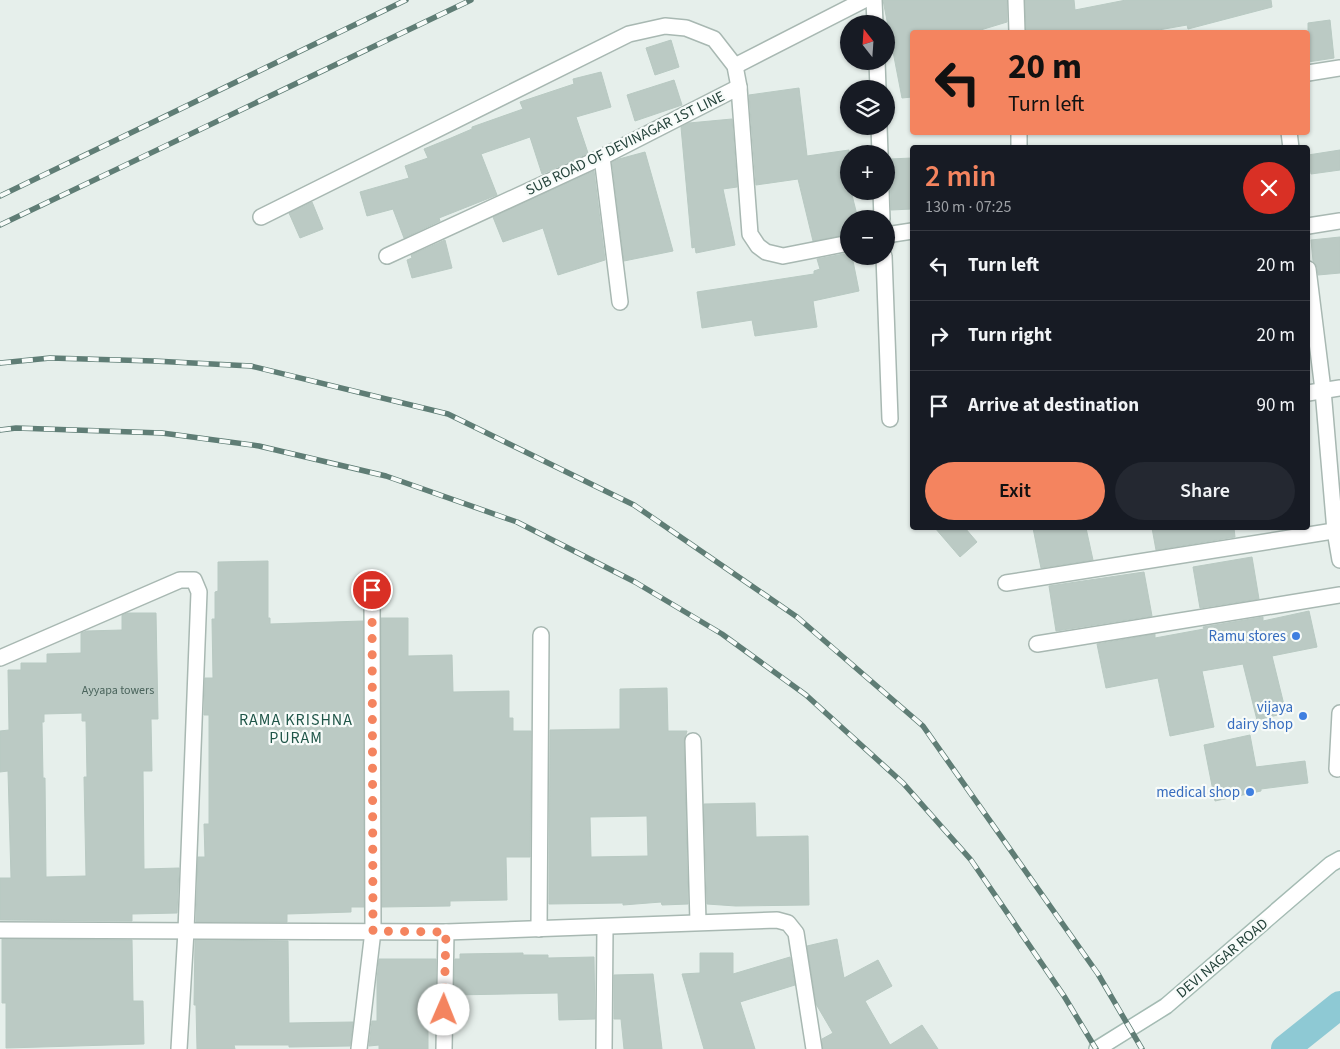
<!DOCTYPE html>
<html lang="en">
<head>
<meta charset="utf-8">
<style>
	:root { --surface:#171b24; --page:#242831; --text:#f1f3f6; --muted:#9ea1a6; --line:#363941; --accent:#f4845f }
	body { margin:0; font-family:"Source Sans 3",sans-serif; background:var(--page); color:var(--text); height:100vh; display:flex; flex-direction:column; font-size:19px; white-space:nowrap }
	* { box-sizing:border-box; margin:0 }
	p { font-size:16px; color:var(--muted) }
	.icon { flex:none; width:28px; height:28px; fill:none; stroke:currentColor; stroke-width:2; stroke-linecap:round; stroke-linejoin:round }
	.map { position:relative; flex:1; overflow:hidden }
	.sheet { position:absolute; left:910px; top:145px; width:400px; height:385px; display:flex; flex-direction:column; background:var(--surface); border-radius:5px; box-shadow:0 1px 4px #0004 }
	.sheet>* { flex:none }
	.guide { position:absolute; left:910px; top:30px; width:400px; height:105px; border-radius:5px; box-shadow:0 1px 4px #0004; background:#f4845f; color:#111; overflow:hidden }
	.needle { width:32px; rotate:343deg }
	.buttons { position:absolute; left:840px; top:15px; display:grid; gap:10px }
	.buttons a { display:grid; place-items:center; width:55px; height:55px; border-radius:50%; background:var(--surface); box-shadow:0 1px 4px #0004; font-size:25px }
	.pin { position:absolute; display:grid; place-items:center; width:42px; height:42px; color:#fff; margin:-21px; border:2px solid #fff; border-radius:50%; box-shadow:0 1px 5px #0007 }
	.me { position:absolute; width:55px; margin:-28px; rotate:1deg; stroke-linejoin:round; filter:drop-shadow(0 0 4px #0008) }
	.turn { display:flex; align-items:center; gap:18px; height:105px; padding:0 15px; font-size:22px }
	.turn .icon { width:65px; height:65px; stroke-width:2.5 }
	.turn b { display:block; font-size:35px; line-height:42px }
	.round { display:grid; place-items:center; flex:none; width:52px; height:52px; border-radius:26px; background:var(--page) }
	.head { display:flex; align-items:center; justify-content:space-between; height:85px; padding:0 15px }
	h1 { font-size:30px; font-weight:600; line-height:38px; color:var(--accent) }
	.action { display:flex; gap:10px; margin-top:auto; padding:10px 15px }
	.action a { flex:1; height:58px; border-radius:30px; background:var(--accent); color:#111; font-size:20px; font-weight:600; line-height:58px; text-align:center }
	.action a+a { background:var(--page); color:var(--text) }
	ul { padding:0; list-style:none }
	li { display:flex; align-items:center; gap:15px; height:70px; padding:0 15px; border-top:1px solid var(--line) }
	li div { flex:1 }
	li b { display:block; font-size:19px }
	li em { font-style:normal }
	.map>svg:first-child { display:block }
	.lines { fill:none; stroke-linecap:round; stroke-linejoin:round }
	.canal { stroke:#8ec9d4; stroke-width:28 }
	.building { fill:#bbcac4; stroke:#b8c9c2; fill-rule:evenodd }
	.street-casing { stroke:#a8b8b2; stroke-width:18 }
	.secondary-casing { stroke:#a4bbb3; stroke-width:18 }
	.street { stroke:#fff; stroke-width:15 }
	.secondary { stroke:#fff; stroke-width:15 }
	.rail-casing { stroke:#5f7d75; stroke-width:5.5 }
	.rail { stroke:#f7fbf9; stroke-width:4; stroke-dasharray:11; stroke-linecap:butt }
	.route { stroke:#f4845f; stroke-width:9; stroke-dasharray:0 16.2 }
	.shop-dot { fill:#3f7fe0; stroke:#f7fbf9; stroke-width:2 }
	.labels { text-anchor:middle; stroke-width:4.5; stroke-linejoin:round; paint-order:stroke }
	.number-label { font-size:12px; fill:#4a645c }
	.street-label { font-size:15px; fill:#24423a; stroke:#f7fbf9 }
	.shop-label { font-size:15px; fill:#366cbe; stroke:#f7fbf9; text-anchor:end }
	.neighbourhood-label { font-size:16px; letter-spacing:1px; fill:#1f5548; stroke:#f7fbf9 }
</style>
</head>
<body>
<div class="map">
<svg width="1340" height="1049" viewBox="0 0 1340 1049">
	<rect width="100%" height="100%" fill="#e6efeb"/>
	<g class="lines">
		<!-- canal -->
		<path class="canal" d="M 1285,1049 L 1340,1005"/>
	</g>
	<!-- building -->
	<g class="building">
		<path d="M 883,0 L 1007,0 L 1007,22 L 974,32 L 912,32 L 912,97 L 902,98 Z"/>
		<path d="M 1025,0 L 1074,0 L 1075,10 L 1126,0 L 1271,0 L 1272,7 L 1188,29 L 1187,25 L 1147,32 L 1026,32 Z"/>
		<path d="M 1330,20 L 1334,58 L 1308,62 L 1308,23 Z"/>
		<path d="M 671,40 L 679,67 L 655,75 L 646,48 Z"/>
		<path d="M 601,72 L 611,107 L 576,117 L 588,153 L 542,174 L 530,137 L 481,154 L 497,195 L 439,218 L 440,221 L 404,238 L 393,209 L 367,216 L 360,192 L 409,178 L 405,166 L 428,158 L 424,149 L 451,138 L 472,129 L 472,127 L 523,109 L 520,102 L 574,84 L 573,79 Z"/>
		<path d="M 674,80 L 682,105 L 635,121 L 627,95 Z"/>
		<path d="M 799,88 L 807,156 L 849,150 L 849,191 L 851,191 L 858,219 L 849,219 L 849,234 L 813,241 L 798,179 L 756,185 L 749,95 Z"/>
		<path d="M 732,119 L 737,187 L 723,189 L 735,245 L 696,253 L 695,247 L 692,248 L 681,127 L 689,123 Z"/>
		<path d="M 1340,150 L 1340,170 L 1311,174 L 1308,155 Z"/>
		<path d="M 645,152 L 673,251 L 624,261 L 612,162 L 619,159 Z"/>
		<path d="M 912,158 L 912,209 L 891,210 L 890,159 Z"/>
		<path d="M 594,171 L 605,260 L 558,275 L 543,228 L 503,242 L 493,217 Z"/>
		<path d="M 312,202 L 323,229 L 300,238 L 289,213 Z"/>
		<path d="M 1340,237 L 1340,273 L 1318,275 L 1317,267 L 1313,261 L 1311,240 Z"/>
		<path d="M 445,240 L 452,268 L 412,278 L 407,260 L 412,258 L 411,255 Z"/>
		<path d="M 849,253 L 849,256 L 852,256 L 859,291 L 813,301 L 817,327 L 755,336 L 752,320 L 702,328 L 697,292 L 814,274 L 814,271 L 820,269 L 817,259 Z"/>
		<path d="M 935,528 L 965,528 L 977,542 L 960,557 Z"/>
		<path d="M 1033,528 L 1086,528 L 1093,560 L 1041,568 Z"/>
		<path d="M 1152,528 L 1234,528 L 1235,537 L 1156,550 Z"/>
		<path d="M 1252,557 L 1259,599 L 1200,608 L 1193,567 Z"/>
		<path d="M 268,561 L 268,618 L 270,618 L 270,624 L 363,621 L 364,907 L 351,907 L 351,912 L 287,914 L 287,922 L 196,922 L 198,857 L 205,857 L 204,824 L 209,824 L 209,715 L 204,715 L 205,678 L 213,678 L 212,619 L 215,619 L 215,592 L 218,591 L 218,562 Z"/>
		<path d="M 1144,572 L 1152,616 L 1056,631 L 1049,586 Z"/>
		<path d="M 1309,611 L 1317,647 L 1272,656 L 1286,713 L 1257,720 L 1243,664 L 1202,671 L 1214,727 L 1170,736 L 1158,678 L 1106,688 L 1097,644 L 1155,634 L 1155,638 L 1204,629 L 1203,627 L 1263,617 L 1263,621 Z"/>
		<path d="M 127,613 L 156,613 L 158,719 L 151,719 L 152,771 L 143,771 L 144,869 L 179,868 L 177,913 L 132,914 L 132,921 L 0,920 L 0,878 L 11,878 L 8,771 L 0,772 L 0,731 L 9,730 L 8,670 L 21,670 L 21,663 L 47,663 L 47,654 L 81,653 L 81,633 L 87,631 L 122,630 L 122,615 ZM 82,713 L 82,721 L 86,721 L 87,777 L 84,777 L 86,876 L 46,877 L 45,778 L 43,778 L 42,722 L 44,722 L 44,714 Z"/>
		<path d="M 381,618 L 408,618 L 408,656 L 452,655 L 453,692 L 509,691 L 509,718 L 513,718 L 513,731 L 531,731 L 530,857 L 506,857 L 507,900 L 450,901 L 450,906 L 382,907 Z"/>
		<path d="M 667,688 L 668,731 L 687,731 L 684,741 L 688,904 L 662,905 L 661,902 L 623,905 L 623,903 L 549,904 L 550,730 L 620,729 L 620,689 ZM 647,816 L 648,856 L 591,857 L 590,817 Z"/>
		<path d="M 1250,735 L 1256,767 L 1305,761 L 1308,783 L 1261,789 L 1261,791 L 1215,801 L 1204,745 Z"/>
		<path d="M 755,803 L 756,837 L 808,836 L 809,905 L 736,906 L 707,904 L 704,804 Z"/>
		<path d="M 2,939 L 132,940 L 133,1001 L 143,1001 L 144,1044 L 6,1048 L 6,1003 L 2,1003 Z"/>
		<path d="M 837,939 L 844,978 L 878,960 L 892,986 L 865,1001 L 890,1045 L 922,1025 L 938,1049 L 823,1049 L 822,1039 L 833,1033 L 816,1004 L 807,946 Z"/>
		<path d="M 195,940 L 288,941 L 289,1023 L 353,1022 L 350,1046 L 289,1047 L 289,1045 L 234,1045 L 235,1049 L 197,1049 L 196,1005 L 194,1005 Z"/>
		<path d="M 523,953 L 523,955 L 548,955 L 548,958 L 594,957 L 595,1019 L 559,1020 L 558,993 L 454,995 L 455,959 L 460,959 L 460,954 Z"/>
		<path d="M 700,953 L 733,953 L 733,974 L 790,957 L 795,985 L 740,1002 L 755,1049 L 704,1049 L 682,974 L 700,973 Z"/>
		<path d="M 379,959 L 436,959 L 436,995 L 428,995 L 428,1049 L 379,1049 L 379,1045 L 369,1046 L 372,1021 L 377,1021 L 377,980 Z"/>
		<path d="M 653,974 L 662,1049 L 624,1049 L 621,1019 L 614,1019 L 614,975 Z"/>
	</g>
	<g class="lines">
		<!-- street casing -->
		<g class="street-casing">
			<g id="street">
				<path d="M 874,0 L 875,24"/>
				<path d="M 1016,0 L 1017,32"/>
				<path d="M 877,61 L 878,89"/>
				<path d="M 735,66 L 864,0"/>
				<path d="M 1308,73 L 1340,68"/>
				<path d="M 879,126 L 880,154"/>
				<path d="M 1019,132 L 1019,148"/>
				<path d="M 1289,132 L 1291,148"/>
				<path d="M 602,157 L 620,302"/>
				<path d="M 881,191 L 882,219"/>
				<path d="M 261,217 L 629,34 L 665,26 L 686,28 L 714,39 L 735,66 L 739,87"/>
				<path d="M 1308,226 L 1340,221"/>
				<path d="M 886,235 L 912,231"/>
				<path d="M 387,256 L 602,157 L 739,87 L 750,234 L 758,246 L 766,252 L 783,256 L 849,243"/>
				<path d="M 884,256 L 890,419"/>
				<path d="M 1308,269 L 1323,390 L 1335,531 L 1340,560"/>
				<path d="M 1308,393 L 1340,388"/>
				<path d="M 1006,583 L 1340,530"/>
				<path d="M 1037,644 L 1340,595"/>
				<path d="M 0,658 L 180,580 L 194,580 L 199,592 L 186,931 L 179,1049"/>
				<path d="M 693,741 L 698,922"/>
				<path d="M 1337,769 L 1340,713"/>
				<path d="M 539,929 L 541,635"/>
				<path d="M 0,930 L 446,932 L 777,920 L 788,923 L 796,933 L 814,1049"/>
				<path d="M 359,1049 L 373,931 L 372,590"/>
				<path d="M 444,1049 L 446,932"/>
				<path d="M 604,1049 L 605,927"/>
			</g>
		</g>
		<!-- secondary casing -->
		<g class="secondary-casing">
			<path id="secondary" d="M 1097,1049 L 1166,1006 L 1331,864 L 1340,859"/>
		</g>
		<!-- street -->
		<use href="#street" class="street"/>
		<!-- secondary -->
		<use href="#secondary" class="secondary"/>
		<!-- rail casing -->
		<g class="rail-casing">
			<g id="rail">
				<path d="M 0,196 L 406,0"/>
				<path d="M 0,225 L 471,0"/>
				<path d="M 0,363 L 50,358 L 154,361 L 251,366 L 448,414 L 634,505 L 797,617 L 923,726 L 1098,974 L 1142,1049"/>
				<path d="M 0,430 L 16,428 L 162,433 L 259,446 L 386,476 L 517,522 L 635,582 L 722,634 L 806,695 L 903,783 L 971,860 L 1064,996 L 1096,1049"/>
			</g>
		</g>
		<!-- rail -->
		<use href="#rail" class="rail"/>
	</g>
	<g class="lines">
		<!-- route -->
		<path class="route" d="M 372,590 L 373,931 L 446,932 L 444,1010"/>
	</g>
	<!-- markers -->
	<g class="shop-dot">
		<circle cx="1296" cy="636" r="5"/>
		<circle cx="1303" cy="716" r="5"/>
		<circle cx="1250" cy="792" r="5"/>
	</g>
	<g class="labels">
		<!-- number labels -->
		<g class="number-label">
			<text x="118" y="694">Ayyapa towers</text>
		</g>
		<!-- street labels -->
		<g class="street-label">
			<text transform="translate(625 143) rotate(-26)" y="5">SUB ROAD OF DEVINAGAR 1ST LINE</text>
			<text transform="translate(1222 958) rotate(-40)" y="5">DEVI NAGAR ROAD</text>
		</g>
		<!-- shop labels -->
		<g class="shop-label">
			<text x="1286" y="641">Ramu stores</text>
			<text x="1293" y="712">vijaya<tspan x="1293" dy="17">dairy shop</tspan></text>
			<text x="1240" y="797">medical shop</text>
		</g>
		<!-- neighbourhood labels -->
		<g class="neighbourhood-label">
			<text x="296" y="725">RAMA KRISHNA<tspan x="296" dy="18">PURAM</tspan></text>
		</g>
	</g>
</svg>
<div class="buttons">
<a><svg class="needle" viewBox="-14 -14 28 28"><path d="M0-13l5 13h-10z" fill="#e53935"/><path d="M0 13l5-13h-10z" fill="#9ea1a6"/></svg></a>
<a><svg class="icon" aria-label="layers" viewBox="0 0 24 24"><path d="M12 4l9 5-9 5-9-5zM3 14l9 5 9-5"/></svg></a>
<a>+</a>
<a>−</a>
</div>
<div class="pin" style="left:372px;top:590px;background:#d93025"><svg class="icon" aria-label="arrive" viewBox="0 0 24 24"><path d="M6 21V4h12l-3 4 3 4H6"/></svg></div>
<svg class="me" style="left:444px;top:1010px" viewBox="-20 -20 40 40"><circle r="19" fill="#fff"/><path d="M0-13L10 11 0 6-10 11z" fill="#f4845f"/></svg>
<div class="guide">
<div class="turn"><svg class="icon" aria-label="left" viewBox="0 0 24 24"><path d="M17 20v-9H6M10 6l-5 5 5 5"/></svg><div><b>20 m</b>Turn left</div></div>
</div>
<section class="sheet">
<div class="head"><div><h1>2 min</h1><p>130 m · 07:25</p></div><a class="round" style="background:#d93025;color:#fff"><svg class="icon" aria-label="close" viewBox="0 0 24 24"><path d="M6 6l12 12M18 6L6 18"/></svg></a></div>
<ul>
<li><svg class="icon" aria-label="left" viewBox="0 0 24 24"><path d="M17 20v-9H6M10 6l-5 5 5 5"/></svg><div><b>Turn left</b></div><em>20 m</em></li>
<li><svg class="icon" aria-label="right" viewBox="0 0 24 24"><path d="M7 20v-9h11M14 6l5 5-5 5"/></svg><div><b>Turn right</b></div><em>20 m</em></li>
<li><svg class="icon" aria-label="arrive" viewBox="0 0 24 24"><path d="M6 21V4h12l-3 4 3 4H6"/></svg><div><b>Arrive at destination</b></div><em>90 m</em></li>
</ul>
<div class="action"><a>Exit</a><a>Share</a></div>
</section>
</div>
</body>
</html>
